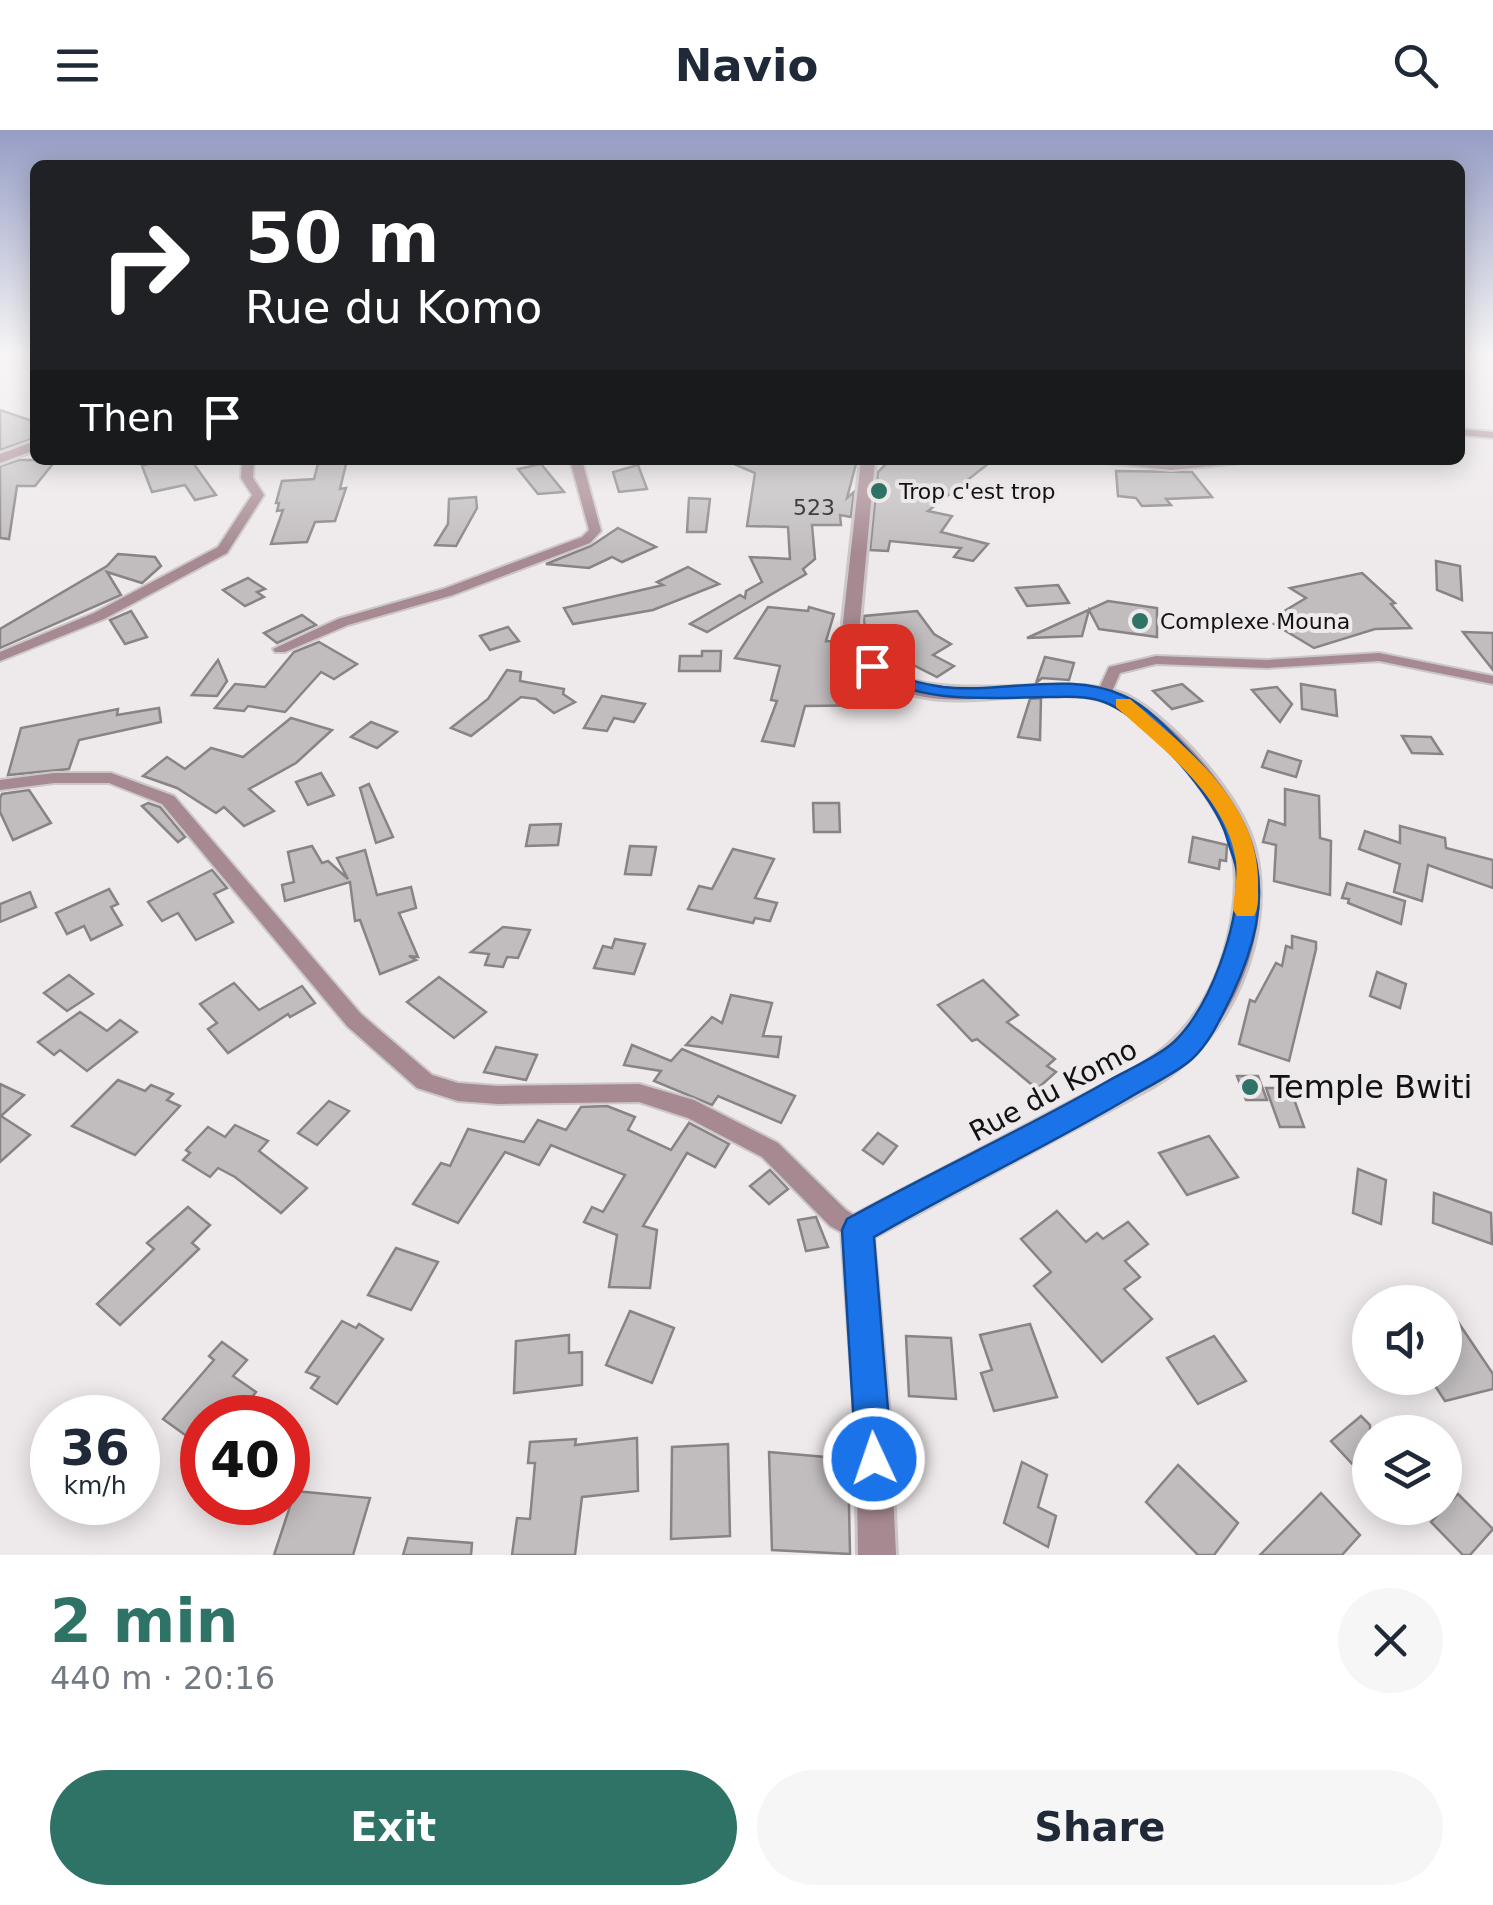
<!DOCTYPE html>
<html lang="en">
<head>
<meta charset="utf-8">
<style>
	:root { --surface:#fff; --page:#f6f6f7; --text:#1f2937; --muted:#747a83; --accent:#2e7365 }
	body { margin:0; font-family:"DejaVu Sans",sans-serif; background:var(--page); color:var(--text); height:100vh; display:flex; flex-direction:column; font-size:38px; white-space:nowrap }
	* { box-sizing:border-box; margin:0 }
	p { font-size:32px; color:var(--muted) }
	.icon { flex:none; width:55px; height:55px; fill:none; stroke:currentColor; stroke-width:2; stroke-linecap:round; stroke-linejoin:round }
	.map { position:relative; height:1425px; overflow:hidden }
	.drawer { display:flex; flex-direction:column; background:var(--surface); flex:1 }
	.drawer>* { flex:none }
	.banner { position:absolute; left:30px; top:30px; width:1435px; height:305px; border-radius:15px; box-shadow:0 5px 25px #0003; background:#202124; color:#fff; overflow:hidden }
	.fabs { position:absolute; left:1352px; top:1155px; display:grid; gap:20px }
	.fabs a { display:grid; place-items:center; width:110px; height:110px; border-radius:50%; background:var(--surface); box-shadow:0 5px 25px #0003; font-size:50px }
	.speed { position:absolute; left:30px; top:1265px; display:flex; gap:20px; font-size:50px; font-weight:700; text-align:center }
	.speed>* { display:grid; place-content:center; width:130px; height:130px; border-radius:50%; background:var(--surface); box-shadow:0 5px 25px #0003; line-height:1 }
	.speed small { font-size:25px; font-weight:400 }
	.speed .limit { border:15px solid #d22; background:#fff; color:#111 }
	.pin { position:absolute; display:grid; place-items:center; width:85px; height:85px; color:#fff; margin:-42px; border-radius:20px; box-shadow:0 5px 15px #0006 }
	.me { position:absolute; width:110px; margin:-55px; rotate:357deg; stroke-linejoin:round; filter:drop-shadow(0 0 8px #0008) }
	.turn { display:flex; align-items:center; gap:35px; height:210px; padding:0 50px; font-size:45px }
	.turn .icon { width:130px; height:130px; stroke-width:2.5 }
	.turn b { display:block; font-size:70px; line-height:85px }
	.then { display:flex; align-items:center; height:95px; padding:0 50px; background:#0003; gap:20px; font-size:38px }
	.round { display:grid; place-items:center; flex:none; width:105px; height:105px; border-radius:52px; background:var(--page) }
	.head { display:flex; align-items:center; justify-content:space-between; height:170px; padding:0 50px }
	h1 { font-size:60px; font-weight:800; line-height:75px; color:var(--accent) }
	.action { display:flex; gap:20px; margin-top:auto; padding:20px 50px }
	.action a { flex:1; height:115px; border-radius:60px; background:var(--accent); color:#fff; font-size:40px; font-weight:800; line-height:115px; text-align:center }
	.action a+a { background:var(--page); color:var(--text) }
	header { display:flex; justify-content:space-between; align-items:center; height:130px; padding:0 50px; background:var(--surface); font-size:45px; font-weight:800 }
	.map>svg:first-child { display:block }
	.building { fill:#c1bdbe; stroke:#888485; stroke-width:2.5 }
	.lines { fill:none; stroke-linecap:round; stroke-linejoin:round }
	.minor-casing { stroke:#cbc7c8; stroke-width:4 }
	.tertiary-casing { stroke:#cbc7c8; stroke-width:6 }
	.minor { fill:#a68991; fill-rule:evenodd }
	.tertiary { fill:#a68991; fill-rule:evenodd }
	.route { fill:#1a73e8; stroke:#114b97; stroke-width:2.5 }
	.slow { fill:#f59e0b }
	.poi-dot { fill:#2e7365; stroke:#eee9eb; stroke-width:4 }
	.labels { text-anchor:middle; stroke-width:8; stroke-linejoin:round; paint-order:stroke }
	.far-poi-label { font-size:22px; fill:#131212; stroke:#eee9eb; text-anchor:start }
	.number-label { font-size:22px; fill:#3e3d3d }
	.street-label { font-size:28px; fill:#131212; stroke:#eee9eb }
	.near-poi-label { font-size:32px; fill:#131212; stroke:#eee9eb; text-anchor:start }
</style>
</head>
<body>
<header><svg class="icon" aria-label="menu" viewBox="0 0 24 24"><path d="M4 6h16M4 12h16M4 18h16"/></svg>Navio<svg class="icon" aria-label="search" viewBox="0 0 24 24"><circle cx="10" cy="10" r="6"/><path d="M15 15l6 6"/></svg></header>
<div class="map">
<svg width="1493" height="1425" viewBox="0 0 1493 1425">
	<rect width="100%" height="100%" fill="#eee9eb"/>
	<!-- building -->
	<g class="building">
		<path d="M 0,280 L 35,292 L 35,308 L 0,320 Z"/>
		<path d="M 19,330 L 56,330 L 35,356 L 17,356 L 9,409 L 0,408 L 0,336 Z"/>
		<path d="M 161,330 L 191,330 L 216,365 L 195,370 L 185,355 L 152,362 L 142,336 Z"/>
		<path d="M 319,330 L 347,330 L 340,359 L 346,358 L 335,391 L 315,392 L 307,412 L 271,414 L 283,380 L 277,381 L 279,373 L 276,373 L 282,351 L 314,349 Z"/>
		<path d="M 725,330 L 857,330 L 847,368 L 854,362 L 851,387 L 840,385 L 841,395 L 812,395 L 815,429 L 803,439 L 806,444 L 707,502 L 690,494 L 740,465 L 745,468 L 746,461 L 762,452 L 750,427 L 790,429 L 788,397 L 747,396 L 755,343 Z"/>
		<path d="M 890,330 L 993,330 L 928,381 L 952,386 L 941,402 L 988,414 L 973,431 L 954,427 L 961,418 L 890,411 L 888,421 L 870,420 L 878,342 Z"/>
		<path d="M 541,334 L 564,362 L 538,364 L 518,339 Z"/>
		<path d="M 638,335 L 647,359 L 619,362 L 613,342 Z"/>
		<path d="M 1116,341 L 1192,342 L 1212,367 L 1166,369 L 1171,375 L 1142,376 L 1136,368 L 1118,366 Z"/>
		<path d="M 476,367 L 477,378 L 456,416 L 435,415 L 448,394 L 449,369 Z"/>
		<path d="M 689,368 L 710,369 L 706,402 L 687,402 Z"/>
		<path d="M 618,398 L 656,417 L 622,432 L 612,427 L 589,438 L 546,434 L 591,416 Z"/>
		<path d="M 118,424 L 155,427 L 161,436 L 142,453 L 107,442 L 121,465 L 0,518 L 0,499 L 107,436 Z"/>
		<path d="M 1436,431 L 1460,436 L 1462,470 L 1437,460 Z"/>
		<path d="M 688,437 L 719,454 L 653,480 L 573,494 L 564,478 L 663,455 L 657,452 Z"/>
		<path d="M 1362,443 L 1395,473 L 1391,474 L 1411,498 L 1375,499 L 1314,518 L 1274,494 L 1291,487 L 1281,483 L 1306,468 L 1290,458 Z"/>
		<path d="M 248,448 L 265,459 L 257,462 L 264,467 L 245,476 L 223,460 Z"/>
		<path d="M 1058,455 L 1069,473 L 1027,476 L 1016,458 Z"/>
		<path d="M 1108,471 L 1157,478 L 1157,507 L 1099,499 L 1089,480 L 1082,506 L 1027,508 Z"/>
		<path d="M 768,477 L 808,481 L 809,477 L 834,484 L 826,511 L 843,512 L 856,535 L 883,555 L 887,575 L 805,576 L 794,616 L 762,611 L 777,571 L 771,570 L 780,536 L 735,528 Z"/>
		<path d="M 131,481 L 147,507 L 125,514 L 110,490 Z"/>
		<path d="M 917,481 L 934,504 L 951,514 L 933,525 L 954,536 L 937,547 L 913,535 L 898,542 L 874,523 L 864,492 L 864,486 Z"/>
		<path d="M 302,485 L 316,495 L 277,513 L 264,503 Z"/>
		<path d="M 508,497 L 519,511 L 490,520 L 480,506 Z"/>
		<path d="M 1463,502 L 1493,503 L 1493,540 Z"/>
		<path d="M 319,512 L 357,534 L 334,549 L 321,542 L 285,582 L 248,576 L 244,581 L 215,578 L 235,554 L 265,557 L 294,522 Z"/>
		<path d="M 702,521 L 721,521 L 720,541 L 679,541 L 680,526 L 702,526 Z"/>
		<path d="M 1045,527 L 1074,533 L 1069,550 L 1042,548 L 1036,553 Z"/>
		<path d="M 218,530 L 227,551 L 217,566 L 192,565 Z"/>
		<path d="M 507,540 L 521,542 L 520,551 L 564,559 L 563,564 L 575,572 L 554,583 L 536,569 L 521,567 L 471,606 L 451,598 L 488,569 Z"/>
		<path d="M 1182,554 L 1202,571 L 1172,579 L 1153,561 Z"/>
		<path d="M 1301,554 L 1335,560 L 1337,586 L 1302,579 Z"/>
		<path d="M 1277,557 L 1292,574 L 1280,592 L 1252,560 Z"/>
		<path d="M 602,566 L 645,574 L 634,592 L 614,588 L 607,601 L 584,598 Z"/>
		<path d="M 1041,568 L 1040,610 L 1018,607 L 1030,569 Z"/>
		<path d="M 159,578 L 161,592 L 79,610 L 69,639 L 8,645 L 21,598 L 118,579 L 117,585 Z"/>
		<path d="M 291,588 L 332,600 L 296,633 L 249,659 L 274,681 L 244,696 L 224,677 L 216,683 L 177,658 L 143,646 L 167,627 L 185,639 L 211,618 L 243,627 Z"/>
		<path d="M 371,592 L 397,602 L 377,618 L 351,607 Z"/>
		<path d="M 1402,606 L 1431,607 L 1442,624 L 1412,623 Z"/>
		<path d="M 1268,621 L 1301,631 L 1296,647 L 1262,637 Z"/>
		<path d="M 321,643 L 334,665 L 308,675 L 296,652 Z"/>
		<path d="M 369,654 L 393,707 L 376,713 L 360,658 Z"/>
		<path d="M 1285,659 L 1319,666 L 1320,708 L 1331,711 L 1330,765 L 1274,751 L 1276,715 L 1263,712 L 1269,690 L 1285,695 Z"/>
		<path d="M 29,660 L 51,693 L 13,710 L 0,682 L 0,668 L 2,664 Z"/>
		<path d="M 148,673 L 160,677 L 185,707 L 178,712 L 142,676 Z"/>
		<path d="M 813,673 L 839,673 L 840,702 L 814,702 Z"/>
		<path d="M 561,694 L 558,715 L 526,716 L 530,695 Z"/>
		<path d="M 1400,696 L 1445,708 L 1446,718 L 1493,730 L 1493,758 L 1428,735 L 1422,771 L 1394,762 L 1400,734 L 1359,719 L 1365,701 L 1400,713 Z"/>
		<path d="M 1193,707 L 1227,715 L 1226,731 L 1220,730 L 1219,739 L 1189,732 Z"/>
		<path d="M 312,716 L 322,733 L 328,731 L 348,749 L 337,728 L 365,720 L 377,765 L 411,757 L 416,778 L 399,783 L 418,827 L 409,826 L 416,830 L 380,844 L 360,790 L 355,791 L 350,752 L 285,771 L 282,755 L 294,752 L 288,722 Z"/>
		<path d="M 630,716 L 656,717 L 651,745 L 625,744 Z"/>
		<path d="M 733,719 L 774,729 L 755,768 L 777,773 L 770,791 L 755,788 L 753,793 L 688,779 L 699,756 L 712,759 Z"/>
		<path d="M 212,740 L 227,758 L 214,764 L 233,792 L 196,810 L 178,783 L 162,791 L 148,772 Z"/>
		<path d="M 1347,753 L 1405,771 L 1401,794 L 1348,773 L 1349,769 L 1342,768 Z"/>
		<path d="M 109,759 L 118,774 L 111,777 L 122,795 L 91,810 L 84,796 L 67,804 L 56,783 Z"/>
		<path d="M 30,762 L 36,777 L 0,792 L 0,774 Z"/>
		<path d="M 503,797 L 530,800 L 518,828 L 507,827 L 503,837 L 485,835 L 489,824 L 471,822 Z"/>
		<path d="M 1292,806 L 1316,812 L 1316,819 L 1289,931 L 1239,914 L 1250,870 L 1255,872 L 1276,833 L 1282,836 L 1286,816 L 1292,818 Z"/>
		<path d="M 615,809 L 645,814 L 634,844 L 594,838 L 603,816 L 612,818 Z"/>
		<path d="M 1377,842 L 1406,854 L 1400,878 L 1370,866 Z"/>
		<path d="M 69,845 L 93,864 L 67,881 L 44,863 Z"/>
		<path d="M 439,847 L 486,882 L 454,908 L 407,872 Z"/>
		<path d="M 983,850 L 1018,885 L 1007,892 L 1055,929 L 1047,936 L 1056,942 L 1037,959 L 977,909 L 972,911 L 938,875 Z"/>
		<path d="M 234,853 L 259,880 L 302,856 L 315,873 L 290,887 L 288,884 L 228,923 L 208,899 L 217,893 L 200,874 Z"/>
		<path d="M 731,865 L 772,873 L 763,906 L 781,907 L 778,927 L 686,915 L 712,887 L 722,893 Z"/>
		<path d="M 80,882 L 107,901 L 120,890 L 137,902 L 87,941 L 60,920 L 54,925 L 38,912 Z"/>
		<path d="M 632,915 L 671,931 L 682,919 L 795,966 L 781,993 L 718,966 L 712,975 L 654,951 L 661,941 L 624,935 Z"/>
		<path d="M 496,917 L 537,925 L 526,950 L 484,942 Z"/>
		<path d="M 1237,946 L 1258,946 L 1267,970 L 1246,970 Z"/>
		<path d="M 118,950 L 145,961 L 151,955 L 173,964 L 167,970 L 180,976 L 135,1025 L 72,996 Z"/>
		<path d="M 0,954 L 24,965 L 1,986 L 30,1005 L 0,1032 Z"/>
		<path d="M 1266,958 L 1290,958 L 1304,997 L 1280,997 Z"/>
		<path d="M 329,971 L 349,981 L 317,1015 L 298,1003 Z"/>
		<path d="M 607,976 L 635,987 L 628,1000 L 671,1020 L 689,993 L 729,1014 L 715,1037 L 687,1023 L 643,1096 L 657,1100 L 650,1158 L 609,1157 L 617,1105 L 584,1092 L 592,1077 L 603,1082 L 625,1045 L 551,1015 L 539,1035 L 505,1022 L 458,1093 L 413,1074 L 441,1033 L 450,1036 L 468,999 L 524,1012 L 538,990 L 566,1000 L 581,977 Z"/>
		<path d="M 235,995 L 268,1011 L 259,1021 L 307,1058 L 281,1083 L 235,1047 L 218,1038 L 210,1047 L 183,1030 L 190,1023 L 186,1020 L 208,997 L 225,1007 Z"/>
		<path d="M 878,1003 L 897,1016 L 883,1034 L 863,1020 Z"/>
		<path d="M 1209,1006 L 1238,1047 L 1187,1065 L 1159,1023 Z"/>
		<path d="M 1358,1039 L 1386,1050 L 1381,1094 L 1353,1083 Z"/>
		<path d="M 770,1040 L 788,1059 L 769,1074 L 750,1056 Z"/>
		<path d="M 1434,1063 L 1491,1083 L 1492,1114 L 1433,1093 Z"/>
		<path d="M 188,1077 L 210,1095 L 192,1113 L 199,1119 L 120,1195 L 97,1174 L 154,1119 L 147,1113 Z"/>
		<path d="M 1057,1081 L 1086,1112 L 1097,1103 L 1103,1109 L 1128,1092 L 1148,1114 L 1125,1131 L 1140,1147 L 1124,1159 L 1152,1189 L 1102,1232 L 1034,1156 L 1051,1142 L 1021,1109 Z"/>
		<path d="M 816,1087 L 828,1117 L 806,1121 L 798,1090 Z"/>
		<path d="M 396,1118 L 438,1132 L 411,1180 L 368,1165 Z"/>
		<path d="M 630,1181 L 674,1198 L 652,1253 L 606,1235 Z"/>
		<path d="M 342,1191 L 356,1198 L 359,1194 L 383,1209 L 337,1274 L 311,1258 L 319,1247 L 306,1242 Z"/>
		<path d="M 1458,1192 L 1493,1244 L 1493,1259 L 1445,1271 L 1430,1248 L 1445,1248 L 1445,1195 Z"/>
		<path d="M 1030,1194 L 1057,1267 L 994,1281 L 981,1243 L 992,1240 L 980,1205 Z"/>
		<path d="M 569,1205 L 569,1223 L 582,1222 L 582,1255 L 514,1263 L 516,1211 Z"/>
		<path d="M 906,1206 L 951,1208 L 956,1269 L 909,1266 Z"/>
		<path d="M 1214,1206 L 1246,1251 L 1198,1274 L 1167,1228 Z"/>
		<path d="M 222,1212 L 247,1230 L 233,1246 L 256,1262 L 235,1288 L 202,1288 L 202,1317 L 163,1289 L 214,1230 L 209,1226 Z"/>
		<path d="M 1361,1286 L 1370,1295 L 1370,1353 L 1331,1311 Z"/>
		<path d="M 637,1308 L 638,1361 L 582,1367 L 575,1425 L 512,1425 L 517,1388 L 530,1389 L 535,1333 L 528,1333 L 530,1312 L 576,1309 L 575,1315 Z"/>
		<path d="M 728,1314 L 730,1406 L 671,1409 L 672,1317 Z"/>
		<path d="M 769,1322 L 848,1329 L 850,1424 L 772,1420 Z"/>
		<path d="M 1022,1332 L 1047,1345 L 1038,1377 L 1056,1386 L 1048,1417 L 1004,1393 Z"/>
		<path d="M 1178,1335 L 1238,1393 L 1214,1425 L 1198,1425 L 1146,1372 Z"/>
		<path d="M 295,1361 L 370,1368 L 353,1425 L 274,1425 Z"/>
		<path d="M 1321,1363 L 1360,1405 L 1342,1425 L 1260,1425 Z"/>
		<path d="M 1458,1364 L 1493,1399 L 1470,1425 L 1463,1425 L 1431,1392 Z"/>
		<path d="M 408,1408 L 472,1413 L 471,1425 L 403,1425 Z"/>
	</g>
	<g class="lines">
		<!-- minor casing -->
		<g class="minor-casing">
			<g id="minor">
				<path d="M 1460,299 L 1493,302 L 1493,308 L 1460,305 Z"/>
				<path d="M 242,330 L 254,330 L 253,348 L 264,365 L 227,423 L 104,489 L 0,531 L 0,522 L 94,483 L 218,417 L 252,365 L 241,348 Z"/>
				<path d="M 570,330 L 582,330 L 601,401 L 590,413 L 453,465 L 348,495 L 285,522 L 275,522 L 273,519 L 338,489 L 443,459 L 582,407 L 589,400 Z"/>
				<path d="M 1100,330 L 1171,334 L 1248,330 L 1242,333 L 1171,340 L 1106,333 Z"/>
				<path d="M 1379,523 L 1493,546 L 1493,554 L 1379,531 L 1267,538 L 1156,534 L 1120,543 L 1110,566 L 1100,566 L 1097,563 L 1109,537 L 1156,526 L 1267,530 Z"/>
				<path d="M 54,643 L 111,643 L 174,666 L 361,884 L 432,945 L 458,953 L 498,956 L 639,954 L 694,970 L 778,1013 L 846,1080 L 865,1092 L 869,1100 L 865,1108 L 857,1111 L 830,1096 L 762,1027 L 688,988 L 639,972 L 498,974 L 458,971 L 417,958 L 347,896 L 162,674 L 109,653 L 54,653 L 0,660 L 0,650 Z"/>
			</g>
		</g>
		<!-- tertiary casing -->
		<g class="tertiary-casing">
			<g id="tertiary">
				<path d="M 35,311 L 35,320 L 0,333 L 0,324 Z"/>
				<path d="M 861,330 L 875,330 L 860,492 C 868,603 1063,531 1129,567 C 1174,592 1241,667 1254,717 C 1277,803 1230,911 1155,955 L 873,1107 L 890,1297 L 896,1425 L 858,1425 L 856,1297 L 842,1100 L 846,1090 L 1135,939 C 1182,912 1210,873 1225,822 C 1234,790 1240,750 1232,717 C 1221,671 1146,580 1099,569 C 1024,550 937,596 870,543 C 853,528 844,515 843,492 Z"/>
			</g>
		</g>
		<!-- minor -->
		<use href="#minor" class="minor"/>
		<!-- tertiary -->
		<use href="#tertiary" class="tertiary"/>
	</g>
	<!-- sky -->
	<linearGradient id="sky" x2="0" y2="1"><stop stop-color="#959dc4"/><stop offset="0.53" stop-color="#f7f5f6"/><stop offset="1" stop-color="#f7f5f6" stop-opacity="0"/></linearGradient>
	<rect width="1493" height="423" fill="url(#sky)"/>
	<!-- route -->
	<path class="route" d="M 866,532 C 883,528 891,542 906,548 C 916,553 932,555 943,557 C 1001,564 1069,540 1124,566 C 1147,576 1170,601 1187,619 C 1264,699 1280,763 1232,865 C 1221,887 1210,913 1192,929 C 1174,945 1147,956 1127,969 C 1044,1018 957,1059 874,1107 L 892,1329 L 886,1342 L 874,1347 L 861,1342 L 856,1329 L 842,1100 L 847,1089 C 933,1041 1023,1000 1108,951 C 1129,939 1156,928 1174,912 C 1211,876 1239,796 1237,745 C 1237,733 1230,720 1227,708 C 1216,667 1149,592 1109,574 C 1090,565 1069,567 1049,567 C 985,568 922,575 866,540 Z"/>
	<!-- slow -->
	<path class="slow" d="M 1116,569 L 1130,569 C 1186,618 1261,674 1258,756 C 1258,767 1259,777 1254,786 L 1237,786 L 1233,780 C 1234,763 1239,742 1235,726 C 1224,664 1160,617 1116,577 Z"/>
	<!-- markers -->
	<g class="poi-dot">
		<circle cx="879" cy="361" r="10"/>
		<circle cx="1140" cy="491" r="10"/>
		<circle cx="1250" cy="957" r="10"/>
	</g>
	<g class="labels">
		<!-- far-poi labels -->
		<g class="far-poi-label">
			<text x="899" y="369">Trop c'est trop</text>
			<text x="1160" y="499">Complexe Mouna</text>
		</g>
		<!-- number labels -->
		<g class="number-label">
			<text x="814" y="385">523</text>
		</g>
		<!-- street labels -->
		<g class="street-label">
			<text transform="translate(1053 960) rotate(-28)" y="10">Rue du Komo</text>
		</g>
		<!-- near-poi labels -->
		<g class="near-poi-label">
			<text x="1270" y="968">Temple Bwiti</text>
		</g>
	</g>
</svg>
<div class="fabs">
<a><svg class="icon" aria-label="sound" viewBox="0 0 24 24"><path d="M4 9h4l5-4v14l-5-4H4zM17 9q2 3 0 6"/></svg></a>
<a><svg class="icon" aria-label="layers" viewBox="0 0 24 24"><path d="M12 4l9 5-9 5-9-5zM3 14l9 5 9-5"/></svg></a>
</div>
<div class="speed"><div>36<small>km/h</small></div><div class="limit">40</div></div>
<div class="pin" style="left:872px;top:536px;background:#d93025"><svg class="icon" aria-label="arrive" viewBox="0 0 24 24"><path d="M6 21V4h12l-3 4 3 4H6"/></svg></div>
<svg class="me" style="left:874px;top:1329px" viewBox="-20 -20 40 40"><circle r="17" fill="#1a73e8" stroke="#fff" stroke-width="3"/><path d="M0-11L8 9 0 5-8 9z" fill="#fff"/></svg>
<div class="banner">
<div class="turn"><svg class="icon" aria-label="right" viewBox="0 0 24 24"><path d="M7 20v-9h11M14 6l5 5-5 5"/></svg><div><b>50 m</b>Rue du Komo</div></div>
<div class="then">Then<svg class="icon" aria-label="arrive" viewBox="0 0 24 24"><path d="M6 21V4h12l-3 4 3 4H6"/></svg></div>
</div>
</div>
<section class="drawer">
<div class="head"><div><h1>2 min</h1><p>440 m · 20:16</p></div><a class="round"><svg class="icon" aria-label="close" viewBox="0 0 24 24"><path d="M6 6l12 12M18 6L6 18"/></svg></a></div>
<div class="action"><a>Exit</a><a>Share</a></div>
</section>
</body>
</html>
